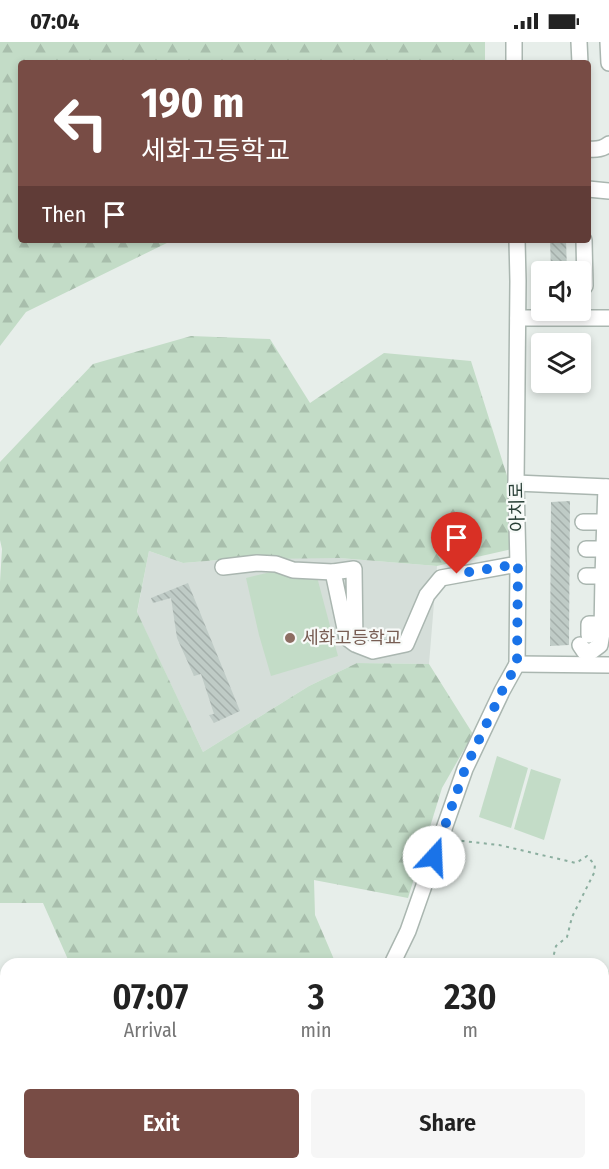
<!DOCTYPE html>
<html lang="en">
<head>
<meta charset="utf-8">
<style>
	:root { --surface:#fff; --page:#f6f6f6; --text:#222; --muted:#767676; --accent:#784c45 }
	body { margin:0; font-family:"Fira Sans Condensed","Noto Sans KR",sans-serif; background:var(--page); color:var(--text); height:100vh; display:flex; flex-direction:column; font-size:22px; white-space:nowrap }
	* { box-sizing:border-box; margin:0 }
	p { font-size:20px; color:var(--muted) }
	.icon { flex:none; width:33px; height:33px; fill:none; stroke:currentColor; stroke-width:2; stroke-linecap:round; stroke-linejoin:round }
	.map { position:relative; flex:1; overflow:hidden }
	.drawer { position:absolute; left:0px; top:916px; width:609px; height:212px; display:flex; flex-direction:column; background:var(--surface); border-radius:18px 18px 0 0; box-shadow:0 3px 9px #0003 }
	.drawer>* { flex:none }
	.banner { position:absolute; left:18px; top:18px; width:573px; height:183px; border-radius:6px; box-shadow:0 3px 9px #0003; background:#784c45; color:#fff; overflow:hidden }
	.tools { position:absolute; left:531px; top:219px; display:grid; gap:12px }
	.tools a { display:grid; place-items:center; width:60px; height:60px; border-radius:6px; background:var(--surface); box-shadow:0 3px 9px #0003; font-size:30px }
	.pin { position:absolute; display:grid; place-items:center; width:51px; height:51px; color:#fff; margin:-62px -26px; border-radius:50% 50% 50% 0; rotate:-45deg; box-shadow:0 0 6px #0007 }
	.pin .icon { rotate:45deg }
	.me { position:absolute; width:66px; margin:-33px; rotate:20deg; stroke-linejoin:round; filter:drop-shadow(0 0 4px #0008) }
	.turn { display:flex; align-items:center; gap:21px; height:126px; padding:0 24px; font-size:27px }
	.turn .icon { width:78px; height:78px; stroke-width:2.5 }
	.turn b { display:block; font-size:42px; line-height:51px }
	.then { display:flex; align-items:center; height:57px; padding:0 24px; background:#0003; gap:12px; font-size:22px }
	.eta { display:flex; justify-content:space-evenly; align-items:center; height:102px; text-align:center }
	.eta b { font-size:36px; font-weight:600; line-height:42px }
	.cta { display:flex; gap:12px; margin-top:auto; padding:12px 24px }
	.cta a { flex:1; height:69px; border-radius:6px; background:var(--accent); color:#fff; font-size:24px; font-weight:600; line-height:69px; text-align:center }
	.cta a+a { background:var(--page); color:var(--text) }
	.status { display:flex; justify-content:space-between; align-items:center; height:42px; padding:0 30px; background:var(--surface); direction:ltr }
	.status svg { height:16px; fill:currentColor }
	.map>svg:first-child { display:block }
	.built { fill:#d5ded9 }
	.forest { fill:url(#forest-firs) }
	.pitch { fill:#c3dcc7 }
	.water { fill:#96cacc }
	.building { fill:url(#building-back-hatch) }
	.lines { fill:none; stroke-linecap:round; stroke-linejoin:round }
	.minor-casing { stroke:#aab6b0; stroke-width:18 }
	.path { stroke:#8bae9f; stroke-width:2; stroke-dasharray:3 4.5; stroke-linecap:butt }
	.minor { stroke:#fff; stroke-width:15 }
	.route { stroke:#1a73e8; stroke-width:10; stroke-dasharray:0 18 }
	.education-dot { fill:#8d6e63; stroke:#f7faf8; stroke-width:2 }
	.labels { text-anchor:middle; stroke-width:4.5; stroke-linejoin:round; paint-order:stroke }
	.street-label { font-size:18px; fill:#273e35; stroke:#f7faf8 }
	.education-label { font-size:18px; fill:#785e54; stroke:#f7faf8; text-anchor:start }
</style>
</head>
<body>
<div class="status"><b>07:04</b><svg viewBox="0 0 49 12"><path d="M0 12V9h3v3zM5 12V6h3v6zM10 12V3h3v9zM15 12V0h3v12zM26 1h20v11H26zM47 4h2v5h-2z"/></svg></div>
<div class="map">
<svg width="609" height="1127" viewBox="0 0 609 1127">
	<defs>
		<pattern id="forest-firs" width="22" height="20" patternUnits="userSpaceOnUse" patternTransform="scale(1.5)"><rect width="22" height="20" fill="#c3dcc7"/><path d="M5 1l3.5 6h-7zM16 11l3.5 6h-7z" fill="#a8beac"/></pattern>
		<pattern id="building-back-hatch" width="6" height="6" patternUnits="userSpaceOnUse" patternTransform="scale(1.5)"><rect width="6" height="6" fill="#bfcbc6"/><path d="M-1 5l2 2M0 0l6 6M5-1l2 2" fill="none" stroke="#a4afab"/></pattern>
	</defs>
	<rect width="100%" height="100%" fill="#e7eeea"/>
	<!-- built -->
	<path class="built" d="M 149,509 L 183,521 L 254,515 L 339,516 L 437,524 L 429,622 L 357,621 L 309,644 L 203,710 L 137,571 Z"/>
	<!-- forest -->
	<g class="forest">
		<path d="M 0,0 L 485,0 L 485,21 L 21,21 L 21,198 L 173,198 L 26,270 L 0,304 Z"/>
		<path d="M 191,294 L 270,297 L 310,361 L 384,311 L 471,319 L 508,437 L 512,507 L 437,524 L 339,516 L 263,517 L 254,515 L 183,521 L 149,509 L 137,570 L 203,710 L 309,644 L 357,621 L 429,622 L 473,692 L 442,746 L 408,856 L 314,838 L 315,873 L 336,922 L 70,922 L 43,861 L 0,861 L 0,540 L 2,507 L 0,498 L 0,420 L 93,322 Z"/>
		<path d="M 603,926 L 609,929 L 609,1098 L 603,1096 Z"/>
		<path d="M 6,978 L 6,1122 L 188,1122 L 188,1127 L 0,1127 L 0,980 Z"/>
	</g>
	<!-- pitch -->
	<g class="pitch">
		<path d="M 279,528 L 285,534 L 317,535 L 338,614 L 271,634 L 259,593 L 246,536 Z"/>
		<path d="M 497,714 L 528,726 L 511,786 L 479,775 Z"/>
		<path d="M 531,727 L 561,737 L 544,798 L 514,787 Z"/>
	</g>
	<!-- water -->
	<path class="water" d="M 255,1122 L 334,1122 L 337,1127 L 251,1127 Z"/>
	<!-- building -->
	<g class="building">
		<path d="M 550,198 L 566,198 L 567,230 L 551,230 Z"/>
		<path d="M 570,459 L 569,603 L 550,604 L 551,460 Z"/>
		<path d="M 188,541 L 240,669 L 214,681 L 209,673 L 214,672 L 201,632 L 194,634 L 177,596 L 171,556 L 153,561 L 151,556 Z"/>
	</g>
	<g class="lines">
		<!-- minor casing -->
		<g class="minor-casing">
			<g id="minor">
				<path d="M 514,0 L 514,21"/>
				<path d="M 579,0 L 580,21"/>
				<path d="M 608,0 L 609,21"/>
				<path d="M 588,107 C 596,108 603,107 609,102"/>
				<path d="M 588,147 L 609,149"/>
				<path d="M 584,198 L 585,244"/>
				<path d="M 518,276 L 609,276"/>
				<path d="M 516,441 L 609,445"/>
				<path d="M 583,480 L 605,480"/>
				<path d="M 586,507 L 604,507"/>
				<path d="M 223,525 L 257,521 L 276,522 L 293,528 L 333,530"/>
				<path d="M 586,534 L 603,534 L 606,445"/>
				<path d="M 589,593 L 589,582 L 602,582"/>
				<path d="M 355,602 L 347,596 L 333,530 L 354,527 L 355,602 L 373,609 L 406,602 L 427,553 L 441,536 L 518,522"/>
				<path d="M 580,603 L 584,609 L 592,609 L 600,603 L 602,591 L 603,534"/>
				<path d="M 517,622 L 609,623"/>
				<path d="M 392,922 L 408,889 L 465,727 L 502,649 L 517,622 L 518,522 L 516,441 L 518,239 L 517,198"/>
				<path d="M 347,1122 L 350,1127"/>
				<path d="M 240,1127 L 243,1122"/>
			</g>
		</g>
		<!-- path -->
		<g class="path">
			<path d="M 454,798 L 499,803 L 576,821 L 587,814 L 595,823 L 594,831 L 572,875 L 567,895 L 556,904 L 552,920 L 580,920 L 578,922"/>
			<path d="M 603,943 L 608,939 L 609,941"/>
			<path d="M 585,1122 L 609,1126"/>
			<path d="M 402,1127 L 409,1122"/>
		</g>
		<!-- minor -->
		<use href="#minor" class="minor"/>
	</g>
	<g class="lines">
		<!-- route -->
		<path class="route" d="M 434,815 L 465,727 L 502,649 L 517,622 L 518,522 L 457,532"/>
	</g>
	<!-- markers -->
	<circle class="education-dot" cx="290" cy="596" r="6"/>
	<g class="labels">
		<!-- street labels -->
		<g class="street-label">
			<text transform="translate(517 465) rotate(-91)" y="6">아치로</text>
		</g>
		<!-- education labels -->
		<g class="education-label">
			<text x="302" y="602">세화고등학교</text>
		</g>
	</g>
</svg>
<div class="tools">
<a><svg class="icon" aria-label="sound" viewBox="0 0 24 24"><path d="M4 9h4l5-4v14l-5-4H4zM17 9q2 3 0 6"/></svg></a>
<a><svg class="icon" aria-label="layers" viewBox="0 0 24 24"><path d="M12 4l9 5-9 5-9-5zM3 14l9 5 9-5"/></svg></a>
</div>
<div class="pin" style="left:457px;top:532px;background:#d93025"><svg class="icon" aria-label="arrive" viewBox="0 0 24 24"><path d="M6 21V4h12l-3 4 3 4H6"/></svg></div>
<svg class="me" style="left:434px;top:815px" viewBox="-20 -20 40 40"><circle r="19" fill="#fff"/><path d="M0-13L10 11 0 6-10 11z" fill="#1a73e8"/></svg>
<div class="banner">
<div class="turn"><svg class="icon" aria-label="left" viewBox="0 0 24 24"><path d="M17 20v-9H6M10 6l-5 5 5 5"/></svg><div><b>190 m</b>세화고등학교</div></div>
<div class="then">Then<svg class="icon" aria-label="arrive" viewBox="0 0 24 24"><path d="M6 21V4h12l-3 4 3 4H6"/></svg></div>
</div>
<section class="drawer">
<div class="eta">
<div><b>07:07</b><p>Arrival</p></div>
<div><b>3</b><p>min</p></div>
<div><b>230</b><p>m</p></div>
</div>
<div class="cta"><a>Exit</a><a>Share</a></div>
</section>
</div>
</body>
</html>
